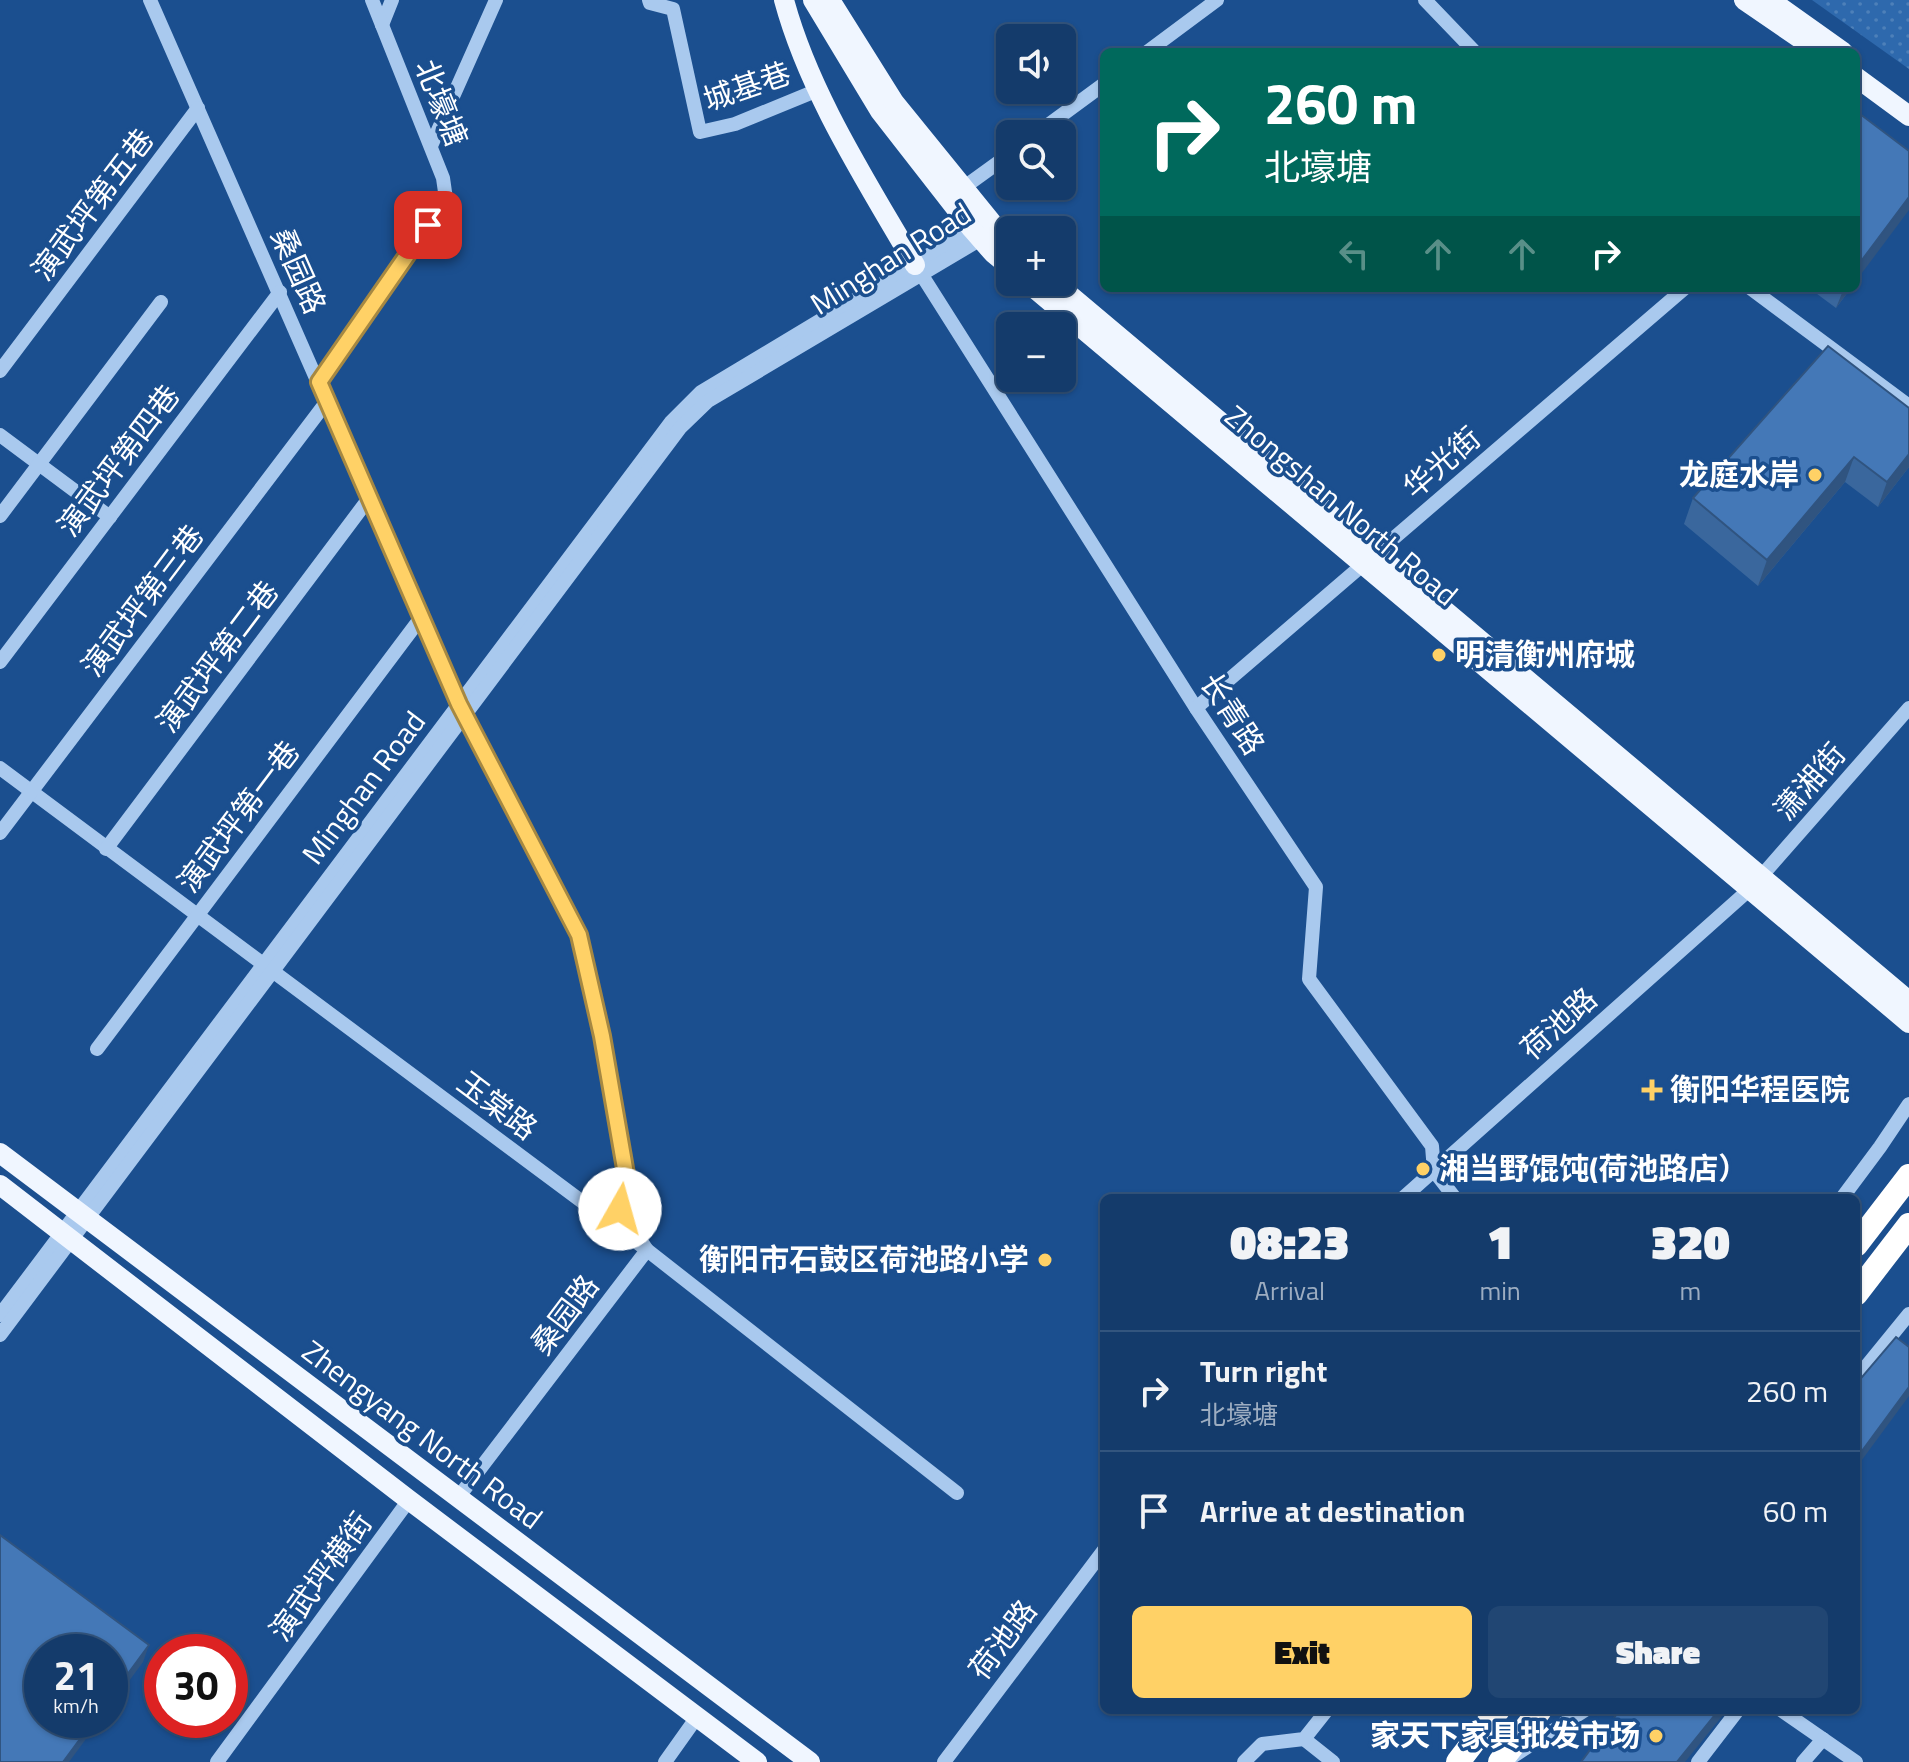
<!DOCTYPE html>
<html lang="en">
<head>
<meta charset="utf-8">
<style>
	:root { --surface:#143b6b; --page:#214673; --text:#f1f3f6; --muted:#9dadc1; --line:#33557e; --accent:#ffd166 }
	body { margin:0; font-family:"Titillium Web","Noto Sans SC",sans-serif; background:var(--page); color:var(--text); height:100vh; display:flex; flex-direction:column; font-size:30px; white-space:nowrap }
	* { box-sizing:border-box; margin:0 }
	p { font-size:26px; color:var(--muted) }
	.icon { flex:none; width:44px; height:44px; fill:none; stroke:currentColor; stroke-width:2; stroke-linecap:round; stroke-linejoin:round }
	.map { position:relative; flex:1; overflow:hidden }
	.sheet { position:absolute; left:1100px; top:1194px; width:760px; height:520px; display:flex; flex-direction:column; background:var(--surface); border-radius:12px; box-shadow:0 2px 6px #0004,0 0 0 2px var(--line) }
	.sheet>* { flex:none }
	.hud { position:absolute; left:1100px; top:48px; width:760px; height:244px; border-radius:12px; box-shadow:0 2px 6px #0004,0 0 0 2px var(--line); background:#00695c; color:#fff; overflow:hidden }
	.controls { position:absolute; left:996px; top:24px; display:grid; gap:16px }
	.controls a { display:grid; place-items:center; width:80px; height:80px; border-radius:12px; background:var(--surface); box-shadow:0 2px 6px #0004,0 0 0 2px var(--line); font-size:40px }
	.speed { position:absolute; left:24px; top:1634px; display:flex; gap:16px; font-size:40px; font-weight:700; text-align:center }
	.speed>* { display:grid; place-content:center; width:104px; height:104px; border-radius:50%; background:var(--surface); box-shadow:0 2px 6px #0004,0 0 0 2px var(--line); line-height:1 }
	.speed small { font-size:20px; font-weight:400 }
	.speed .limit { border:12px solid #d22; background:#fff; color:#111 }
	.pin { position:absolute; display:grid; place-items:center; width:68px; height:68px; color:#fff; margin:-34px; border-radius:16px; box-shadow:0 4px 12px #0006 }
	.me { position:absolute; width:88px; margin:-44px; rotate:7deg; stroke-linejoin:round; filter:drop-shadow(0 0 6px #0008) }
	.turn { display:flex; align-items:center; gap:28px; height:168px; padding:0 32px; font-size:36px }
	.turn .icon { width:104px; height:104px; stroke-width:2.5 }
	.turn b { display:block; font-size:56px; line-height:68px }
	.lanes { display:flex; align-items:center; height:76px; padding:0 32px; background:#0003; justify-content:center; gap:40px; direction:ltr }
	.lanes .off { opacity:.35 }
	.eta { display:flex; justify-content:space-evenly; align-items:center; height:136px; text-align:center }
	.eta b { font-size:48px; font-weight:800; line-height:56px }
	.primary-button { display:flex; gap:16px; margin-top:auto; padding:16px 32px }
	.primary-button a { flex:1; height:92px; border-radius:12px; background:var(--accent); color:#111; font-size:32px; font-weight:800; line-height:92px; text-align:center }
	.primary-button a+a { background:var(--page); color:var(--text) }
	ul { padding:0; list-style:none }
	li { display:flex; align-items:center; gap:24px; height:120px; padding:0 32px; border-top:2px solid var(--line) }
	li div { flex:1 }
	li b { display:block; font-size:30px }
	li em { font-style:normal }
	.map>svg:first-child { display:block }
	.park { fill:url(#park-dots) }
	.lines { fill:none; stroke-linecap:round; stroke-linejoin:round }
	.minor { stroke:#a9c9ee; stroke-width:14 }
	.major { stroke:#f0f6ff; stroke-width:20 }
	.highway { stroke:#fff; stroke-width:24 }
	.wall { fill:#3a679d }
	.shaded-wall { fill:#305480 }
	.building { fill:#4478b7; stroke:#305480; stroke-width:2 }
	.route-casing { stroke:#a68842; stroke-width:20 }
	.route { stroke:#ffd166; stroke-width:14 }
	.poi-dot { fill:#ffd166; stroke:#1b4f8f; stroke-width:3 }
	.labels { text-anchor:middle; stroke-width:7; stroke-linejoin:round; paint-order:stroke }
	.street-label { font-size:30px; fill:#fff; stroke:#1b4f8f }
	.poi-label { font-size:30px; font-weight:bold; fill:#fff; stroke:#1b4f8f; text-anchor:end }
</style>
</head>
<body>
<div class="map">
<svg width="1909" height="1762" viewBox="0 0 1909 1762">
	<defs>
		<pattern id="park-dots" width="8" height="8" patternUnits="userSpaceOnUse" patternTransform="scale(2)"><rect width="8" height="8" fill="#2e69ad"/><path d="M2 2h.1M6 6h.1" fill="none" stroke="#4d80b9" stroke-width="1.8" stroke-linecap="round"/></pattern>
	</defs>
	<rect width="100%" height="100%" fill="#1b4f8f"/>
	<!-- park -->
	<path class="park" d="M 1812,0 L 1909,0 L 1909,69 Z"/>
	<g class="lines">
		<!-- minor -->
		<g class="minor">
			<path d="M 150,0 L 459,704 L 579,935 L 602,1036 L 627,1180 L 620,1209 L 647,1250 L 457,1499"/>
			<path d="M 649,0 L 650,3 L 673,9 L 700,132 L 735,124 L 818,90"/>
			<path d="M 1425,0 L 1475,52"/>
			<path d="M 382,25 L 392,0"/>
			<path d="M 1147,52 L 1217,0"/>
			<path d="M 1036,134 L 1104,84"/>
			<path d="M 431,146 L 496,0"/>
			<path d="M 963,188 L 1010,154"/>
			<path d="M 918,269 L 1196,708 L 1316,887 L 1309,979 L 1432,1146 L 1434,1171 L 1455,1198"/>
			<path d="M 1750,288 L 1909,406"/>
			<path d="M 0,371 L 198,108"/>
			<path d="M 319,382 L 446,199 L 443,178 L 372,0"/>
			<path d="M 0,435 L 110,517"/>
			<path d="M 0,516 L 161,302"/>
			<path d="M 0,662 L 280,292"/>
			<path d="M 1196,708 L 1685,288"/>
			<path d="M 0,768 L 647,1250 L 957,1493"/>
			<path d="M 0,833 L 328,400"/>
			<path d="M 106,849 L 370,497"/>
			<path d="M 97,1049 L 423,615"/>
			<path d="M 1403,1198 L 1750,889 L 1909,708"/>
			<path d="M 1842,1198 L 1880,1147 L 1909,1104"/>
			<path d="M 0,1315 L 671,422 L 701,392 L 972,229 L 979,229"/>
			<path d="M 0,1335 L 680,428 L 708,401 L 986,236"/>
			<path d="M 1856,1379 L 1909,1314"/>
			<path d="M 1781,1710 L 1856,1762"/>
			<path d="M 1304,1739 L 1333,1762"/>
			<path d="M 1512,1757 L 1585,1710"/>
			<path d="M 217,1762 L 409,1500"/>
			<path d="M 665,1762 L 697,1717"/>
			<path d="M 944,1762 L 1104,1550"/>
			<path d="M 1244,1762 L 1262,1744 L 1304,1739 L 1327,1710"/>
			<path d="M 1698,1762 L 1738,1710"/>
			<path d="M 1803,1762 L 1823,1739"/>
		</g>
		<!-- major -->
		<g class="major">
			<path d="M 784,0 C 809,93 867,182 915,265"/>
			<path d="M 813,0 L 880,111 L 972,229 L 993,253 L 1010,267"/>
			<path d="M 830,0 L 894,102 L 1010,245"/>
			<path d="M 1744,0 L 1820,52"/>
			<path d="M 1770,0 L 1843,52"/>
			<path d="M 1856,77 L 1909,116"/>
			<path d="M 1027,282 L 1909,1023"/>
			<path d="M 1054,282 L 1909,1001"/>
			<path d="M 0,1153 L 810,1762"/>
			<path d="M 0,1185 L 409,1500 L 757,1762"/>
		</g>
		<!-- highway -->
		<g class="highway">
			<path d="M 1856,1245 L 1909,1176"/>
			<path d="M 1856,1294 L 1909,1225"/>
			<path d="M 1458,1762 L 1498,1710"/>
			<path d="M 1500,1762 L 1540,1710"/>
		</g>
	</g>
	<!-- wall -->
	<g class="wall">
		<path d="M 1809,288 L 1851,288 L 1836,308 Z"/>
		<path d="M 1909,408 L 1909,467 L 1878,507 L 1845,482 L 1758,586 L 1684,524 L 1693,498 Z"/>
	</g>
	<!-- shaded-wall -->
	<g class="shaded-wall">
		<path d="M 1909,197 L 1909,210 L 1856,281 L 1856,268 Z"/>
		<path d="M 1844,288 L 1851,288 L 1836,308 Z"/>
		<path d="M 1909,454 L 1909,467 L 1878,507 L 1887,482 Z"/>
		<path d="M 1854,457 L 1845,482 L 1758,586 L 1767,560 Z"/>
		<path d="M 1909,1387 L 1909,1396 L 1856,1468 L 1856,1459 Z"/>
		<path d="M 149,1645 L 143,1662 L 110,1707 L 110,1698 Z"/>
		<path d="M 1719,1710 L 1727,1710 L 1685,1762 L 1677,1762 Z"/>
		<path d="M 94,1720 L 100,1720 L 69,1762 L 63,1762 Z"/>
	</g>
	<!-- building -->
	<g class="building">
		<path d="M 1856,111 L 1909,151 L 1909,197 L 1856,268 Z"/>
		<path d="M 1828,346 L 1909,408 L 1909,454 L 1887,482 L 1854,457 L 1767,560 L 1693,498 Z"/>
		<path d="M 1896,1337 L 1909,1347 L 1909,1387 L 1856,1459 L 1856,1384 Z"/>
		<path d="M 0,1535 L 149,1645 L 110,1698 L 110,1652 L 42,1652 L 42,1720 L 94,1720 L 63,1762 L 0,1762 Z"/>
		<path d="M 1620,1710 L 1719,1710 L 1677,1762 L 1581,1762 Z"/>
	</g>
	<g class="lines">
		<!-- route casing -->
		<g class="route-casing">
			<path id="route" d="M 428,225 L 319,382 L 459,704 L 579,935 L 602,1036 L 627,1180 L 620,1209"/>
		</g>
		<!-- route -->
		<use href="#route" class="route"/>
	</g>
	<!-- markers -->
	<g class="poi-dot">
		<circle cx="1815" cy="475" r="8"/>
		<circle cx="1439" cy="655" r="8"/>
		<path d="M1648 1078h8v8h8v8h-8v8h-8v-8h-8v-8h8z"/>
		<circle cx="1423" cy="1169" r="8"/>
		<circle cx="1045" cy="1260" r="8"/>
		<circle cx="1656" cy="1736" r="8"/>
	</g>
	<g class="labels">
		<!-- street labels -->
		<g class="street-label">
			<text transform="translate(747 87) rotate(-19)" y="10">城基巷</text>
			<text transform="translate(441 103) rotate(68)" y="10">北壕塘</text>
			<text transform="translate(93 205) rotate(-53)" y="10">演武坪第五巷</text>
			<text transform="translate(891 259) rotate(-32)" y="10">Minghan Road</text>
			<text transform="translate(298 271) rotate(66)" y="10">桑园路</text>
			<text transform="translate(119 461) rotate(-53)" y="10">演武坪第四巷</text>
			<text transform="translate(1442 463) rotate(-41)" y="10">华光街</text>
			<text transform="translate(1341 506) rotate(40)" y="10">Zhongshan North Road</text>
			<text transform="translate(143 601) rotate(-53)" y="10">演武坪第三巷</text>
			<text transform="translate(218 657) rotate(-53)" y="10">演武坪第二巷</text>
			<text transform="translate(1232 714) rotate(57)" y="10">长青路</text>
			<text transform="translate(1810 782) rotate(-49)" y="10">潇湘街</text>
			<text transform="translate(364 788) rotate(-53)" y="10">Minghan Road</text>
			<text transform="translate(239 817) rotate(-53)" y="10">演武坪第一巷</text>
			<text transform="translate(1559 1024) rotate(-42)" y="10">荷池路</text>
			<text transform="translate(497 1106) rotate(37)" y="10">玉棠路</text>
			<text transform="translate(565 1315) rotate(-53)" y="10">桑园路</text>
			<text transform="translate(422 1435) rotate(37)" y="10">Zhengyang North Road</text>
			<text transform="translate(321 1577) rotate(-54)" y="10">演武坪横街</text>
			<text transform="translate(1003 1640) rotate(-53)" y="10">荷池路</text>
		</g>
		<!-- poi labels -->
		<g class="poi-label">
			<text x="1799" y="485">龙庭水岸</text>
			<text x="1455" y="665" text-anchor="start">明清衡州府城</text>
			<text x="1670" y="1100" text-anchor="start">衡阳华程医院</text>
			<text x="1439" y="1179" text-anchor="start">湘当野馄饨(荷池路店）</text>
			<text x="1029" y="1270">衡阳市石鼓区荷池路小学</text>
			<text x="1640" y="1746">家天下家具批发市场</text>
		</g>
	</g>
</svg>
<div class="controls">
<a><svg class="icon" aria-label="sound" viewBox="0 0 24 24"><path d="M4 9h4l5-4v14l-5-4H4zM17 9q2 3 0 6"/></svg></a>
<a><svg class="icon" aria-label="search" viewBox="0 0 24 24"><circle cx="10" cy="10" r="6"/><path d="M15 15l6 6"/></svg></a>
<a>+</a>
<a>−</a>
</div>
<div class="speed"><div>21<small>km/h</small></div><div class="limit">30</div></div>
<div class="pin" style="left:428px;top:225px;background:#d93025"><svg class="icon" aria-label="arrive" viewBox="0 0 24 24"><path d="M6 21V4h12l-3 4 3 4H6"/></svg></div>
<svg class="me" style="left:620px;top:1209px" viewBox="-20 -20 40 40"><circle r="19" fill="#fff"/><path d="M0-13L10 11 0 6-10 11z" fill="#ffd166"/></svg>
<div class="hud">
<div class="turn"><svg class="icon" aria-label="right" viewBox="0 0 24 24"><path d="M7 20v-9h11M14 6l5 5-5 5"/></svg><div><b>260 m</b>北壕塘</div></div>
<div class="lanes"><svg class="icon off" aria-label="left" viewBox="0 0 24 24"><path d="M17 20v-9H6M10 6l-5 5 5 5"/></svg><svg class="icon off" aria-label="ahead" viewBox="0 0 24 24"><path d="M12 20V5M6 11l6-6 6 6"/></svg><svg class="icon off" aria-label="ahead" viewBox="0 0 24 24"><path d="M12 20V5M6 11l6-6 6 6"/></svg><svg class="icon" aria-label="right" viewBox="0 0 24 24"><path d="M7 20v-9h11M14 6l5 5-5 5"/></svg></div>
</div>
<section class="sheet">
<div class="eta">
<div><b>08:23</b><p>Arrival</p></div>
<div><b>1</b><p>min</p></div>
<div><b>320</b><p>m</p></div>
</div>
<ul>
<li><svg class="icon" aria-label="right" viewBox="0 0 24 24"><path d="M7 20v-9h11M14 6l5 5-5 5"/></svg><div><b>Turn right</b><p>北壕塘</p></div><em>260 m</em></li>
<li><svg class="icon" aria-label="arrive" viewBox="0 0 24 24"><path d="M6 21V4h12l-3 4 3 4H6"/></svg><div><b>Arrive at destination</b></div><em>60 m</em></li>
</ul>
<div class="primary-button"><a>Exit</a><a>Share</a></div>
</section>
</div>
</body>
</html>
